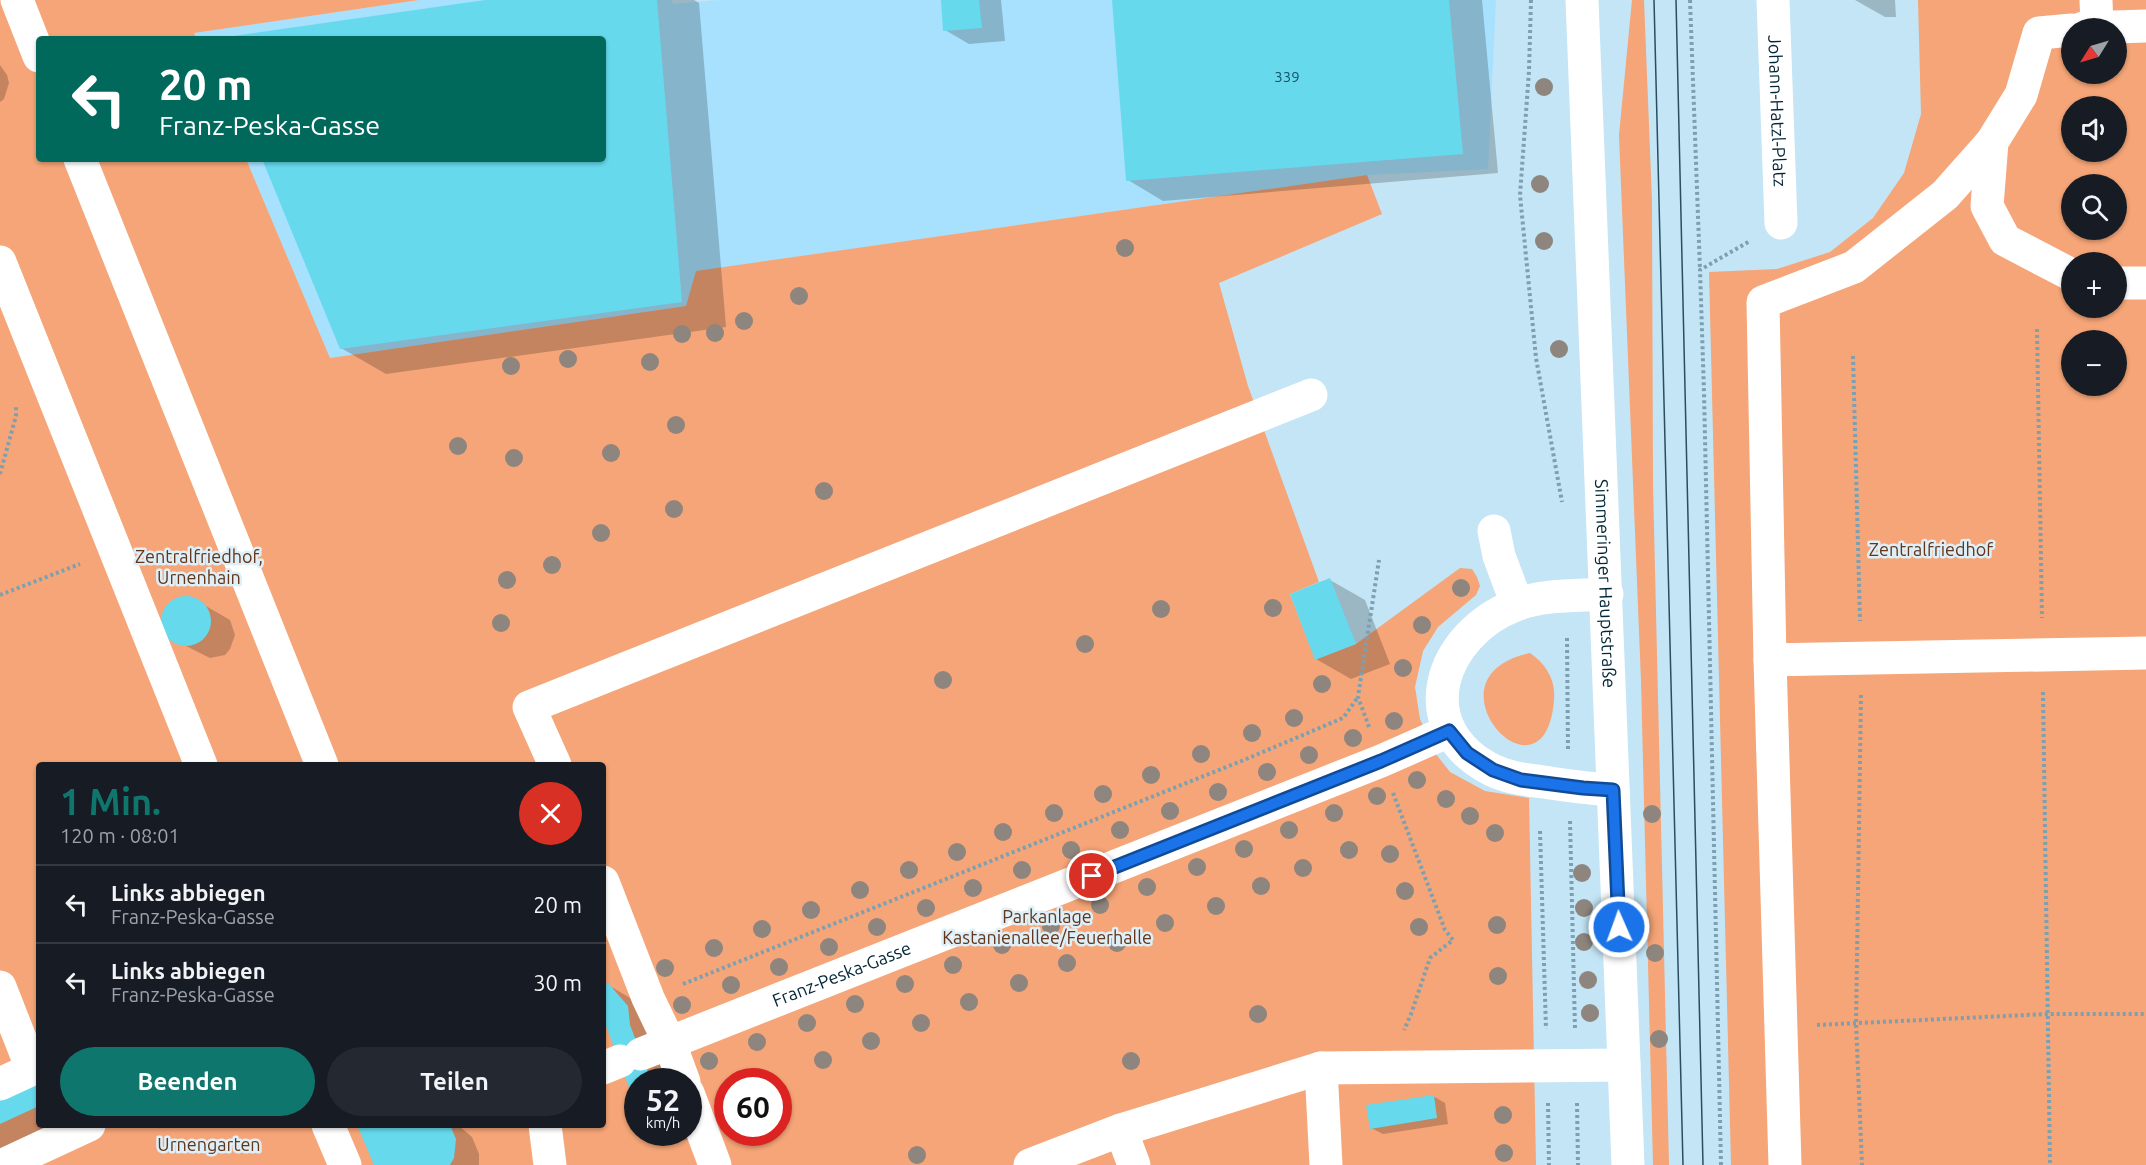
<!DOCTYPE html>
<html lang="de">
<head>
<meta charset="utf-8">
<style>
	:root { --surface:#171b24; --page:#242831; --text:#f1f3f6; --muted:#9ea1a6; --line:#363941; --accent:#0f766e }
	body { margin:0; font-family:Ubuntu,sans-serif; background:var(--page); color:var(--text); height:100vh; display:flex; flex-direction:column; font-size:22px; white-space:nowrap }
	* { box-sizing:border-box; margin:0 }
	p { font-size:20px; color:var(--muted) }
	.icon { flex:none; width:33px; height:33px; fill:none; stroke:currentColor; stroke-width:2; stroke-linecap:round; stroke-linejoin:round }
	.map { position:relative; flex:1; overflow:hidden }
	.panel { position:absolute; left:36px; top:762px; width:570px; height:366px; display:flex; flex-direction:column; background:var(--surface); border-radius:6px; box-shadow:0 2px 4px #0004 }
	.panel>* { flex:none }
	.guide { position:absolute; left:36px; top:36px; width:570px; height:126px; border-radius:6px; box-shadow:0 2px 4px #0004; background:#00695c; color:#fff; overflow:hidden }
	.needle { width:39px; rotate:233deg }
	.fabs { position:absolute; left:2061px; top:18px; display:grid; gap:12px }
	.fabs a { display:grid; place-items:center; width:66px; height:66px; border-radius:50%; background:var(--surface); box-shadow:0 2px 4px #0004; font-size:30px }
	.speed { position:absolute; left:624px; top:1068px; display:flex; gap:12px; font-size:30px; font-weight:700; text-align:center }
	.speed>* { display:grid; place-content:center; width:78px; height:78px; border-radius:50%; background:var(--surface); box-shadow:0 2px 4px #0004; line-height:1 }
	.speed small { font-size:15px; font-weight:400 }
	.speed .limit { border:9px solid #d22; background:#fff; color:#111 }
	.pin { position:absolute; display:grid; place-items:center; width:51px; height:51px; color:#fff; margin:-26px; border:3px solid #fff; border-radius:50%; box-shadow:0 2px 6px #0007 }
	.me { position:absolute; width:66px; margin:-33px; rotate:358deg; stroke-linejoin:round; filter:drop-shadow(0 0 4px #0008) }
	.turn { display:flex; align-items:center; gap:21px; height:126px; padding:0 24px; font-size:27px }
	.turn .icon { width:78px; height:78px; stroke-width:2.5 }
	.turn b { display:block; font-size:42px; line-height:51px }
	.round { display:grid; place-items:center; flex:none; width:63px; height:63px; border-radius:32px; background:var(--page) }
	.summary { display:flex; align-items:center; justify-content:space-between; height:102px; padding:0 24px }
	h1 { font-size:36px; font-weight:700; line-height:45px; color:var(--accent) }
	.action { display:flex; gap:12px; margin-top:auto; padding:12px 24px }
	.action a { flex:1; height:69px; border-radius:36px; background:var(--accent); color:#fff; font-size:24px; font-weight:700; line-height:69px; text-align:center }
	.action a+a { background:var(--page); color:var(--text) }
	ul { padding:0; list-style:none }
	li { display:flex; align-items:center; gap:18px; height:78px; padding:0 24px; border-top:2px solid var(--line) }
	li div { flex:1 }
	li b { display:block; font-size:22px }
	li em { font-style:normal }
	.map>svg:first-child { display:block }
	.built { fill:#a8e1fe }
	.green { fill:#f5a577; fill-rule:evenodd }
	.shadow { fill:#0003 }
	.building { fill:#66d9ed }
	.lines { fill:none; stroke-linecap:round; stroke-linejoin:round }
	.path { stroke:#7da0b1; stroke-width:4; stroke-dasharray:3 3; stroke-linecap:butt }
	.minor { stroke:#fff; stroke-width:33 }
	.major { stroke:#fff; stroke-width:33 }
	.tram { stroke:#294e5f; stroke-width:1.5 }
	.tree { fill:#8e857e }
	.route-casing { stroke:#114b97; stroke-width:15 }
	.route { stroke:#1a73e8; stroke-width:10 }
	.labels { text-anchor:middle; stroke-width:5; stroke-linejoin:round; paint-order:stroke }
	.number-label { font-size:15px; fill:#1a5364 }
	.street-label { font-size:18px; fill:#002637; stroke:#deeff8 }
	.park-label { font-size:18px; fill:#63361b; stroke:#deeff8 }
</style>
</head>
<body>
<div class="map">
<svg width="2146" height="1165" viewBox="0 0 2146 1165">
	<rect width="100%" height="100%" fill="#c3e5f6"/>
	<!-- built -->
	<path class="built" d="M 419,0 L 672,0 L 673,4 L 718,0 L 1496,0 L 1488,169 L 1367,175 L 697,271 L 686,306 L 330,358 L 246,159 L 603,159 L 603,39 L 196,39 L 194,33 Z"/>
	<!-- green -->
	<g class="green">
		<path d="M 0,0 L 419,0 L 194,33 L 196,39 L 39,39 L 39,159 L 246,159 L 330,358 L 686,306 L 696,271 L 1367,175 L 1382,214 L 1219,283 L 1248,386 L 1319,582 L 1290,594 L 1315,659 L 1356,644 L 1460,568 L 1472,569 L 1477,577 L 1480,586 L 1476,595 L 1438,627 L 1423,651 L 1415,687 L 1420,719 L 1435,753 L 1450,772 L 1485,791 L 1529,798 L 1536,1165 L 0,1165 ZM 39,765 L 603,765 L 603,1125 L 39,1125 ZM 638,1082 L 688,1082 L 688,1132 L 638,1132 ZM 728,1082 L 778,1082 L 778,1132 L 728,1132 Z"/>
		<path d="M 1632,0 L 1644,0 L 1652,201 L 1653,485 L 1669,1165 L 1653,1165 L 1641,681 L 1619,135 Z"/>
		<path d="M 1918,0 L 2146,0 L 2146,1165 L 1731,1165 L 1709,272 L 1777,269 L 1830,252 L 1873,218 L 1904,173 L 1921,114 ZM 2072,28 L 2116,28 L 2116,74 L 2072,74 ZM 2072,106 L 2116,106 L 2116,152 L 2072,152 ZM 2072,184 L 2116,184 L 2116,230 L 2072,230 ZM 2072,262 L 2116,262 L 2116,308 L 2072,308 ZM 2072,340 L 2116,340 L 2116,386 L 2072,386 Z"/>
		<path d="M 1530,653 C 1546,664 1556,680 1554,700 C 1545,815 1417,677 1530,653 Z"/>
	</g>
	<!-- shadow -->
	<g class="shadow">
		<path d="M 496,0 L 694,0 L 699,3 L 726,327 L 386,374 L 341,348 L 264,159 L 603,159 L 603,39 L 221,39 Z"/>
		<path d="M 942,0 L 1001,0 L 1005,41 L 969,44 L 945,30 Z"/>
		<path d="M 1114,0 L 1482,0 L 1498,173 L 1163,201 L 1128,180 Z"/>
		<path d="M 1855,0 L 1895,0 L 1896,17 L 1885,17 Z"/>
		<path d="M 0,65 L 7,75 L 9,83 L 4,99 L 0,102 Z"/>
		<path d="M 1330,580 L 1365,600 L 1390,664 L 1351,679 L 1316,659 Z"/>
		<path d="M 192,598 L 230,620 L 235,635 L 230,649 L 225,655 L 210,658 L 170,638 L 166,632 L 163,617 L 166,610 L 177,599 Z"/>
		<path d="M 608,985 L 632,999 L 670,1082 L 638,1082 L 603,1005 L 603,989 Z"/>
		<path d="M 39,1074 L 39,1125 L 74,1125 L 0,1159 L 0,1092 Z"/>
		<path d="M 1433,1096 L 1445,1103 L 1448,1124 L 1383,1134 L 1371,1128 Z"/>
		<path d="M 359,1125 L 458,1125 L 472,1137 L 479,1154 L 479,1165 L 376,1165 Z"/>
		<path d="M 654,1132 L 688,1132 L 694,1138 L 672,1143 Z"/>
	</g>
	<!-- building -->
	<g class="building">
		<path d="M 485,0 L 657,0 L 682,302 L 340,349 L 262,159 L 603,159 L 603,39 L 220,38 Z"/>
		<path d="M 941,0 L 979,0 L 982,28 L 943,31 Z"/>
		<path d="M 1112,0 L 1449,0 L 1463,154 L 1126,181 Z"/>
		<path d="M 1330,578 L 1356,644 L 1315,660 L 1290,594 Z"/>
		<circle cx="186" cy="621" r="25"/>
		<path d="M 608,983 L 628,1006 L 630,1025 L 652,1082 L 638,1082 L 638,1102 L 632,1095 L 606,1026 L 606,1012 L 603,1008 L 603,987 Z"/>
		<path d="M 39,1073 L 39,1106 L 0,1124 L 0,1091 Z"/>
		<path d="M 1434,1095 L 1437,1118 L 1370,1129 L 1366,1105 Z"/>
		<path d="M 357,1125 L 450,1125 L 456,1139 L 454,1158 L 450,1165 L 374,1165 Z"/>
	</g>
	<g class="lines">
		<!-- path -->
		<g class="path">
			<path d="M 1531,0 L 1529,71 L 1520,195 L 1536,358 L 1562,502"/>
			<path d="M 1690,0 L 1700,270"/>
			<path d="M 2037,329 L 2042,618"/>
			<path d="M 1853,356 L 1860,621"/>
			<path d="M 0,474 L 16,416 L 16,407"/>
			<path d="M 0,595 L 80,564"/>
			<path d="M 1567,638 L 1568,750"/>
			<path d="M 2043,692 L 2050,1165"/>
			<path d="M 1861,695 L 1856,1023 L 1862,1165"/>
			<path d="M 1369,727 L 1358,697 L 1379,560"/>
			<path d="M 1393,793 L 1445,930 L 1453,940 L 1430,958 L 1411,1014 L 1404,1030"/>
			<path d="M 1570,821 L 1575,1029"/>
			<path d="M 1540,831 L 1546,1029"/>
			<path d="M 683,984 L 1244,760 L 1343,718 L 1358,697"/>
			<path d="M 1817,1025 L 2048,1014 L 2146,1014"/>
			<path d="M 1548,1103 L 1549,1165"/>
			<path d="M 1577,1103 L 1578,1165"/>
			<path d="M 1721,1165 L 1704,392 L 1700,270 L 1750,241"/>
		</g>
		<!-- minor -->
		<g class="minor">
			<path d="M 17,0 L 39,56"/>
			<path id="s1" d="M 1773,0 L 1781,223"/>
			<path d="M 2096,0 L 2097,27"/>
			<path d="M 2083,28 L 2146,26"/>
			<path d="M 2072,30 L 2039,33 L 2021,95 L 1992,142 L 1987,206 L 2005,240 L 2072,275"/>
			<path d="M 80,159 L 322,765"/>
			<path d="M 0,262 L 201,765"/>
			<path d="M 2116,283 L 2146,283"/>
			<path d="M 1494,531 L 1499,556 L 1517,604"/>
			<path d="M 1607,594 C 1577,596 1544,594 1516,605 C 1440,634 1408,727 1492,770 C 1511,779 1530,780 1550,783 C 1571,786 1592,789 1613,790"/>
			<path d="M 1770,660 L 2146,653"/>
			<path d="M 555,765 L 529,707 L 1311,395"/>
			<path d="M 603,882 L 648,998 L 670,1044 L 684,1082"/>
			<path d="M 0,987 L 32,1069"/>
			<path id="s2" d="M 641,1054 L 1381,761 L 1449,731"/>
			<path d="M 603,1068 L 620,1061"/>
			<path d="M 1321,1068 L 1326,1165"/>
			<path d="M 0,1084 L 39,1066"/>
			<path d="M 688,1093 L 715,1165"/>
			<path d="M 328,1125 L 345,1165"/>
			<path d="M 545,1125 L 550,1165"/>
			<path d="M 1121,1130 L 1134,1165"/>
			<path d="M 3,1165 L 89,1125"/>
			<path d="M 1030,1165 L 1121,1130 L 1321,1068 L 1624,1065"/>
			<path d="M 1785,1165 L 1770,660 L 1763,302 L 1854,267 L 1945,195 L 1992,142"/>
		</g>
		<!-- major -->
		<path class="major" id="s3" d="M 1582,0 L 1628,1165"/>
		<!-- tram -->
		<g class="tram">
			<path d="M 1654,0 L 1683,1165"/>
			<path d="M 1676,0 L 1703,1165"/>
		</g>
	</g>
	<!-- trees -->
	<g class="tree">
		<circle cx="1544" cy="87" r="9"/>
		<circle cx="1540" cy="184" r="9"/>
		<circle cx="1544" cy="241" r="9"/>
		<circle cx="1125" cy="248" r="9"/>
		<circle cx="799" cy="296" r="9"/>
		<circle cx="744" cy="321" r="9"/>
		<circle cx="715" cy="333" r="9"/>
		<circle cx="682" cy="334" r="9"/>
		<circle cx="1559" cy="349" r="9"/>
		<circle cx="568" cy="359" r="9"/>
		<circle cx="650" cy="362" r="9"/>
		<circle cx="511" cy="366" r="9"/>
		<circle cx="676" cy="425" r="9"/>
		<circle cx="458" cy="446" r="9"/>
		<circle cx="611" cy="453" r="9"/>
		<circle cx="514" cy="458" r="9"/>
		<circle cx="824" cy="491" r="9"/>
		<circle cx="674" cy="509" r="9"/>
		<circle cx="601" cy="533" r="9"/>
		<circle cx="552" cy="565" r="9"/>
		<circle cx="507" cy="580" r="9"/>
		<circle cx="1461" cy="588" r="9"/>
		<circle cx="1273" cy="608" r="9"/>
		<circle cx="1161" cy="609" r="9"/>
		<circle cx="501" cy="623" r="9"/>
		<circle cx="1422" cy="625" r="9"/>
		<circle cx="1085" cy="644" r="9"/>
		<circle cx="1403" cy="668" r="9"/>
		<circle cx="943" cy="680" r="9"/>
		<circle cx="1322" cy="684" r="9"/>
		<circle cx="1294" cy="718" r="9"/>
		<circle cx="1394" cy="721" r="9"/>
		<circle cx="1252" cy="733" r="9"/>
		<circle cx="1353" cy="738" r="9"/>
		<circle cx="1201" cy="754" r="9"/>
		<circle cx="1309" cy="755" r="9"/>
		<circle cx="1267" cy="772" r="9"/>
		<circle cx="1151" cy="775" r="9"/>
		<circle cx="1417" cy="780" r="9"/>
		<circle cx="1218" cy="792" r="9"/>
		<circle cx="1103" cy="794" r="9"/>
		<circle cx="1377" cy="796" r="9"/>
		<circle cx="1446" cy="799" r="9"/>
		<circle cx="1170" cy="811" r="9"/>
		<circle cx="1054" cy="813" r="9"/>
		<circle cx="1334" cy="813" r="9"/>
		<circle cx="1652" cy="814" r="9"/>
		<circle cx="1470" cy="816" r="9"/>
		<circle cx="1120" cy="830" r="9"/>
		<circle cx="1289" cy="830" r="9"/>
		<circle cx="1003" cy="832" r="9"/>
		<circle cx="1495" cy="833" r="9"/>
		<circle cx="1244" cy="849" r="9"/>
		<circle cx="1071" cy="850" r="9"/>
		<circle cx="1349" cy="850" r="9"/>
		<circle cx="957" cy="852" r="9"/>
		<circle cx="1390" cy="854" r="9"/>
		<circle cx="1197" cy="867" r="9"/>
		<circle cx="1303" cy="868" r="9"/>
		<circle cx="909" cy="870" r="9"/>
		<circle cx="1022" cy="870" r="9"/>
		<circle cx="1582" cy="873" r="9"/>
		<circle cx="1261" cy="886" r="9"/>
		<circle cx="1147" cy="887" r="9"/>
		<circle cx="973" cy="888" r="9"/>
		<circle cx="860" cy="890" r="9"/>
		<circle cx="1405" cy="891" r="9"/>
		<circle cx="1100" cy="905" r="9"/>
		<circle cx="1216" cy="906" r="9"/>
		<circle cx="926" cy="908" r="9"/>
		<circle cx="1584" cy="908" r="9"/>
		<circle cx="811" cy="910" r="9"/>
		<circle cx="1165" cy="923" r="9"/>
		<circle cx="1497" cy="925" r="9"/>
		<circle cx="1051" cy="926" r="9"/>
		<circle cx="877" cy="927" r="9"/>
		<circle cx="1419" cy="927" r="9"/>
		<circle cx="762" cy="929" r="9"/>
		<circle cx="1584" cy="942" r="9"/>
		<circle cx="1117" cy="943" r="9"/>
		<circle cx="1002" cy="945" r="9"/>
		<circle cx="829" cy="947" r="9"/>
		<circle cx="714" cy="948" r="9"/>
		<circle cx="1655" cy="953" r="9"/>
		<circle cx="1067" cy="963" r="9"/>
		<circle cx="953" cy="965" r="9"/>
		<circle cx="779" cy="967" r="9"/>
		<circle cx="665" cy="968" r="9"/>
		<circle cx="1498" cy="976" r="9"/>
		<circle cx="1588" cy="980" r="9"/>
		<circle cx="1019" cy="983" r="9"/>
		<circle cx="905" cy="984" r="9"/>
		<circle cx="731" cy="985" r="9"/>
		<circle cx="969" cy="1002" r="9"/>
		<circle cx="855" cy="1004" r="9"/>
		<circle cx="682" cy="1005" r="9"/>
		<circle cx="1590" cy="1013" r="9"/>
		<circle cx="1258" cy="1014" r="9"/>
		<circle cx="807" cy="1023" r="9"/>
		<circle cx="921" cy="1023" r="9"/>
		<circle cx="1659" cy="1039" r="9"/>
		<circle cx="871" cy="1041" r="9"/>
		<circle cx="757" cy="1042" r="9"/>
		<circle cx="823" cy="1060" r="9"/>
		<circle cx="709" cy="1061" r="9"/>
		<circle cx="1131" cy="1061" r="9"/>
		<circle cx="1503" cy="1115" r="9"/>
		<circle cx="1504" cy="1153" r="9"/>
		<circle cx="917" cy="1155" r="9"/>
	</g>
	<g class="lines">
		<!-- route casing -->
		<g class="route-casing">
			<path id="route" d="M 1092,876 L 1381,761 L 1449,731 L 1467,753 L 1493,770 L 1521,780 L 1583,788 L 1613,790 L 1619,927"/>
		</g>
		<!-- route -->
		<use href="#route" class="route"/>
	</g>
	<g class="labels">
		<!-- number labels -->
		<g class="number-label">
			<text x="1287" y="82">339</text>
		</g>
		<!-- street labels -->
		<g class="street-label">
			<text dy="6" stroke="none"><textPath href="#s1" startOffset="111">Johann-Hatzl-Platz</textPath></text>
			<text dy="6" stroke="none"><textPath href="#s3" startOffset="584">Simmeringer Hauptstraße</textPath></text>
			<text dy="6" stroke="none"><textPath href="#s2" startOffset="216">Franz-Peska-Gasse</textPath></text>
		</g>
		<!-- park labels -->
		<g class="park-label">
			<text x="1931" y="556">Zentralfriedhof</text>
			<text x="199" y="563">Zentralfriedhof,<tspan x="199" dy="21">Urnenhain</tspan></text>
			<text x="1047" y="923">Parkanlage<tspan x="1047" dy="21">Kastanienallee/Feuerhalle</tspan></text>
			<text x="209" y="1151">Urnengarten</text>
		</g>
	</g>
</svg>
<div class="fabs">
<a><svg class="needle" viewBox="-14 -14 28 28"><path d="M0-13l5 13h-10z" fill="#e53935"/><path d="M0 13l5-13h-10z" fill="#9ea1a6"/></svg></a>
<a><svg class="icon" aria-label="sound" viewBox="0 0 24 24"><path d="M4 9h4l5-4v14l-5-4H4zM17 9q2 3 0 6"/></svg></a>
<a><svg class="icon" aria-label="search" viewBox="0 0 24 24"><circle cx="10" cy="10" r="6"/><path d="M15 15l6 6"/></svg></a>
<a>+</a>
<a>−</a>
</div>
<div class="speed"><div>52<small>km/h</small></div><div class="limit">60</div></div>
<div class="pin" style="left:1092px;top:876px;background:#d93025"><svg class="icon" aria-label="arrive" viewBox="0 0 24 24"><path d="M6 21V4h12l-3 4 3 4H6"/></svg></div>
<svg class="me" style="left:1619px;top:927px" viewBox="-20 -20 40 40"><circle r="17" fill="#1a73e8" stroke="#fff" stroke-width="3"/><path d="M0-11L8 9 0 5-8 9z" fill="#fff"/></svg>
<div class="guide">
<div class="turn"><svg class="icon" aria-label="left" viewBox="0 0 24 24"><path d="M17 20v-9H6M10 6l-5 5 5 5"/></svg><div><b>20 m</b>Franz-Peska-Gasse</div></div>
</div>
<section class="panel">
<div class="summary"><div><h1>1 Min.</h1><p>120 m · 08:01</p></div><a class="round" style="background:#d93025;color:#fff"><svg class="icon" aria-label="close" viewBox="0 0 24 24"><path d="M6 6l12 12M18 6L6 18"/></svg></a></div>
<ul>
<li><svg class="icon" aria-label="left" viewBox="0 0 24 24"><path d="M17 20v-9H6M10 6l-5 5 5 5"/></svg><div><b>Links abbiegen</b><p>Franz-Peska-Gasse</p></div><em>20 m</em></li>
<li><svg class="icon" aria-label="left" viewBox="0 0 24 24"><path d="M17 20v-9H6M10 6l-5 5 5 5"/></svg><div><b>Links abbiegen</b><p>Franz-Peska-Gasse</p></div><em>30 m</em></li>
</ul>
<div class="action"><a>Beenden</a><a>Teilen</a></div>
</section>
</div>
</body>
</html>
